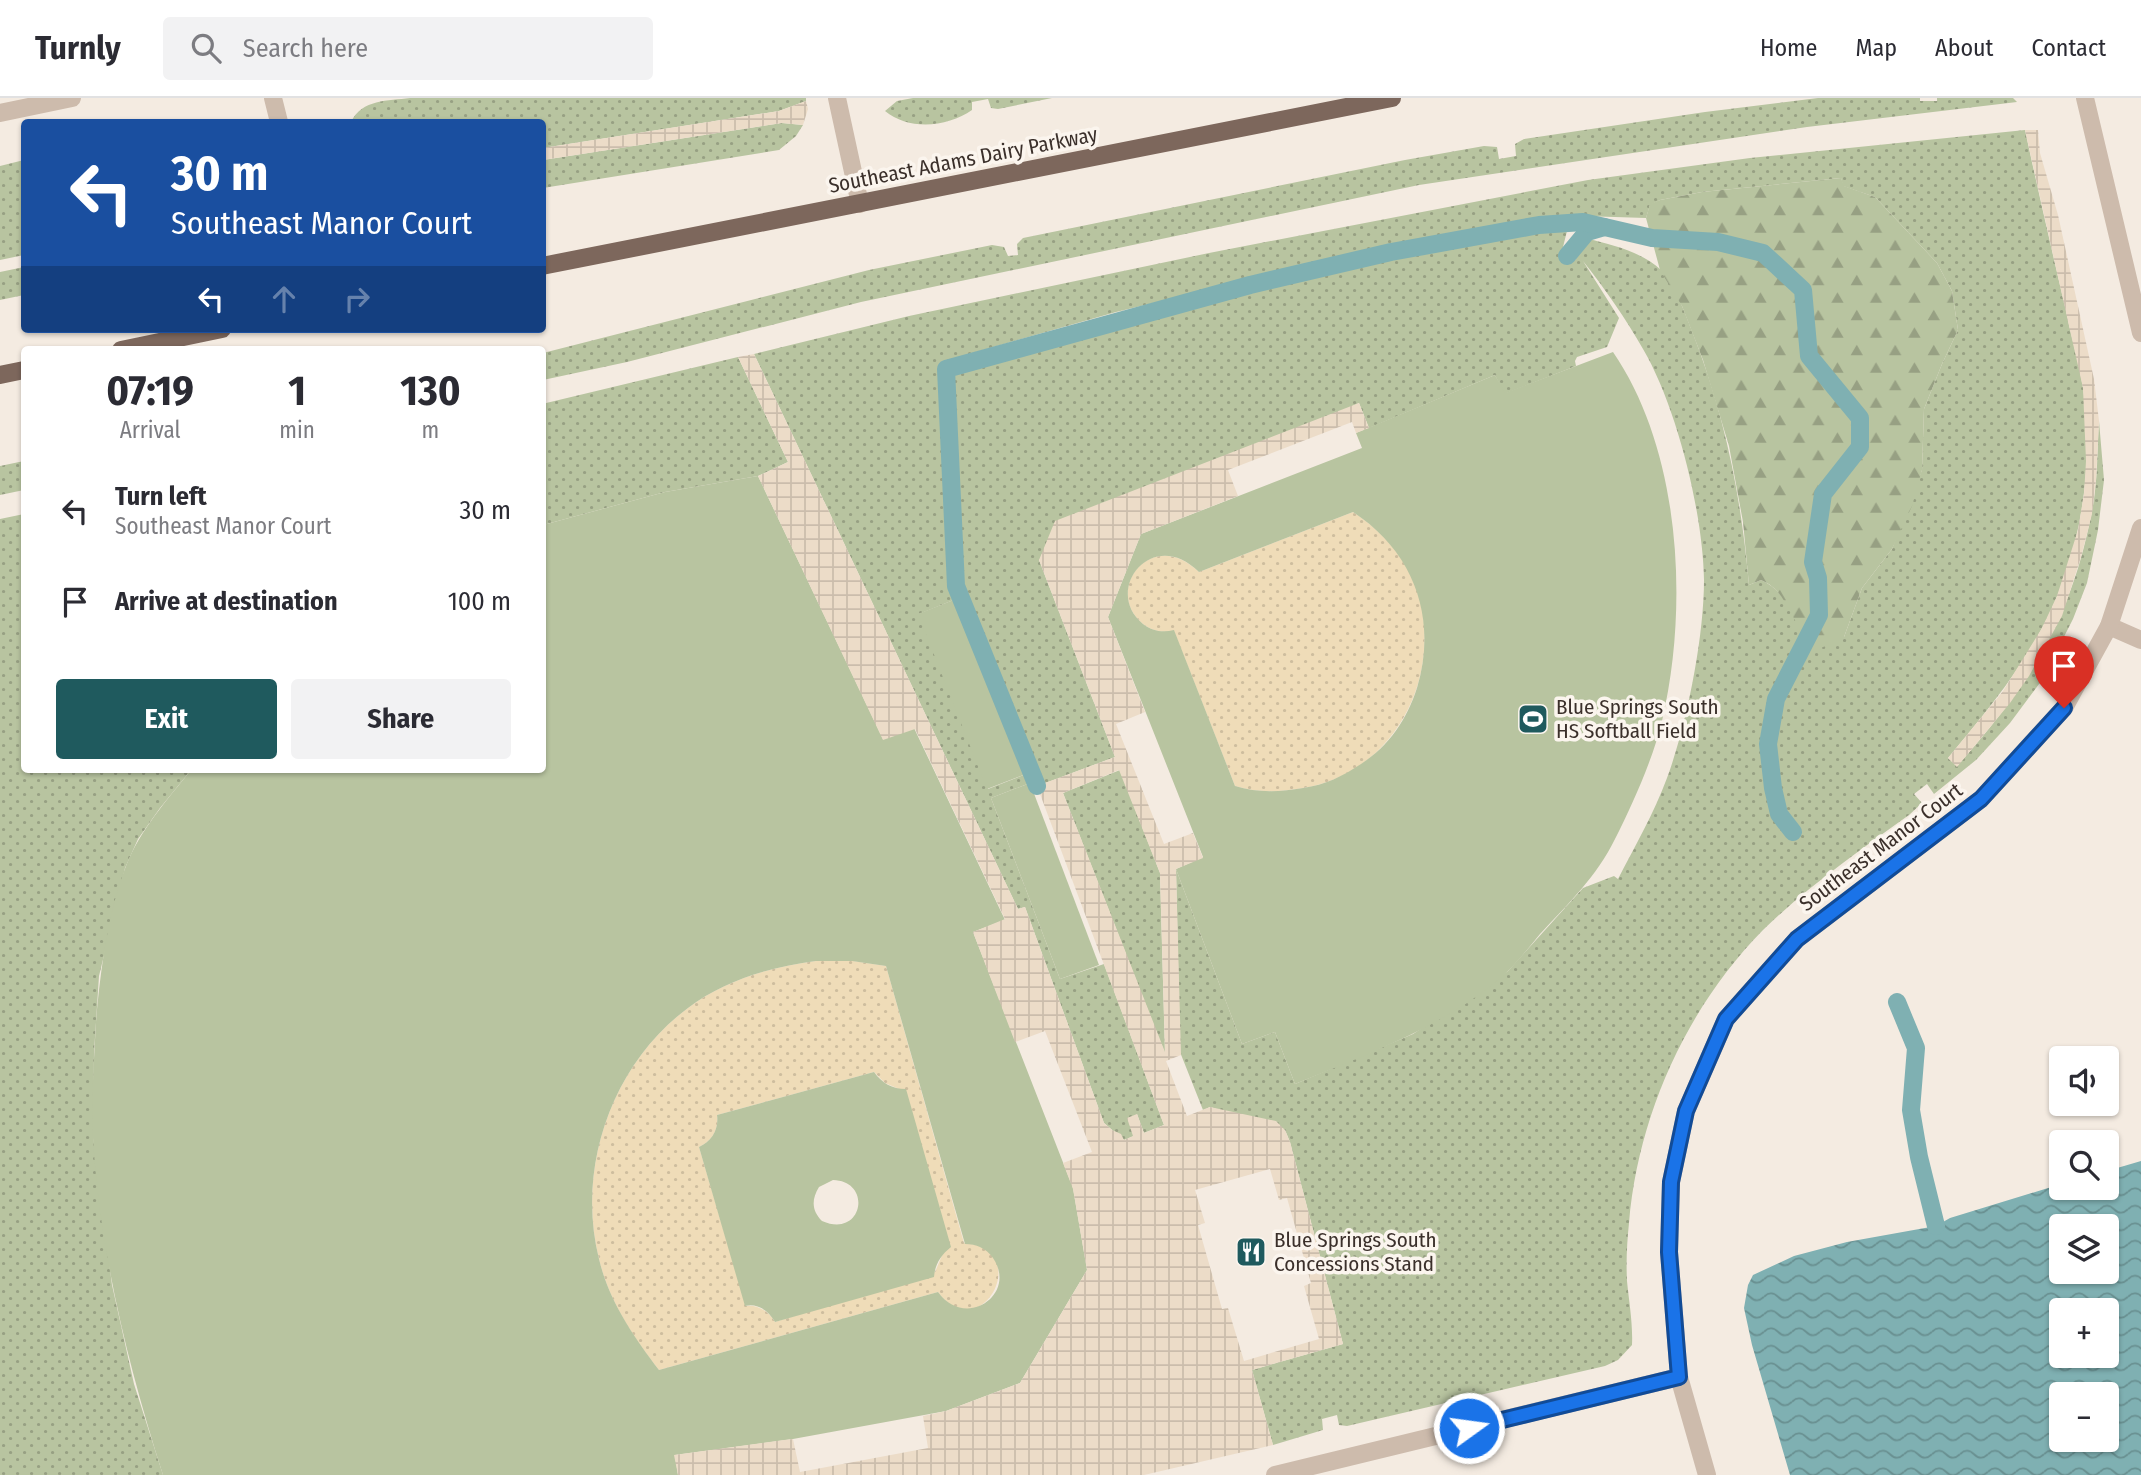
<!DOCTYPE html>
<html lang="en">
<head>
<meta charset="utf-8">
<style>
	:root { --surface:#fff; --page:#f2f2f3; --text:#2b2b33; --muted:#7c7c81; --line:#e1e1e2; --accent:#1f5a5e }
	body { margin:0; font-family:"Fira Sans Condensed",sans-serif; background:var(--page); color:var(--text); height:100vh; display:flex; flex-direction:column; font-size:26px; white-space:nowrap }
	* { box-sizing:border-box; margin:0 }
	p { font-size:23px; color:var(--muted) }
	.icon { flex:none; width:38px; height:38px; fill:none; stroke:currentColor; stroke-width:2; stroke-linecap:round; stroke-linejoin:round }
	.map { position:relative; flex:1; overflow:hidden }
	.details { position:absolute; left:21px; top:248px; width:525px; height:427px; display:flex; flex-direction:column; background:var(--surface); border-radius:7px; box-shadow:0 2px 5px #0004 }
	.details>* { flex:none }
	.hud { position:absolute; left:21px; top:21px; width:525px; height:214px; border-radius:7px; box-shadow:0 2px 5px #0004; background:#1a4fa0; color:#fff; overflow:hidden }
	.tools { position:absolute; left:2049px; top:948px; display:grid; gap:14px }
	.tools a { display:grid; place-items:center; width:70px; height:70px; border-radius:7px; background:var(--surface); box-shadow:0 2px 5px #0004; font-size:35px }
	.pin { position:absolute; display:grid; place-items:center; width:60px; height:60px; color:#fff; margin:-72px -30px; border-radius:50% 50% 50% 0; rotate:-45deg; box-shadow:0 0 7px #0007 }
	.pin .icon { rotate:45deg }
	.me { position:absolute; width:77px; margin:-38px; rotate:76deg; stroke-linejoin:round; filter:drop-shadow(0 0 5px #0008) }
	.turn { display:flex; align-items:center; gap:24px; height:147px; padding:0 35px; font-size:32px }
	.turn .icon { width:91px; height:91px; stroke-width:2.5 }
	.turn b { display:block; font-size:49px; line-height:60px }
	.lanes { display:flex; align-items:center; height:66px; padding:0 35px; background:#0003; justify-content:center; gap:35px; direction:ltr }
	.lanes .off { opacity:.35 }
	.eta { display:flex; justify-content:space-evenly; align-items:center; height:119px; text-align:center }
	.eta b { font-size:42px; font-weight:700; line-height:49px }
	.button { display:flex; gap:14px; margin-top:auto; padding:14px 35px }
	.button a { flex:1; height:80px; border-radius:7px; background:var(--accent); color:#fff; font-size:28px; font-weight:700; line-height:80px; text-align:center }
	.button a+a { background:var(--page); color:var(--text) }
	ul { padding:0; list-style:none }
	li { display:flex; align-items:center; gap:21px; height:91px; padding:0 35px }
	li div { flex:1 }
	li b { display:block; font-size:26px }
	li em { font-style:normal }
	header { display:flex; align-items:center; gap:42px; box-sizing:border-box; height:98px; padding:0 35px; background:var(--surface); border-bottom:2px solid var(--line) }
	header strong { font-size:33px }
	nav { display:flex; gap:38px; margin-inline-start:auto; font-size:24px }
	.search { width:490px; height:63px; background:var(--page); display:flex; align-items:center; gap:18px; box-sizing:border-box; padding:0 24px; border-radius:7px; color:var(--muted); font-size:26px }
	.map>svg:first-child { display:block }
	.green { fill:url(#green-dots) }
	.forest { fill:url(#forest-firs) }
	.sand { fill:url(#sand-dots); fill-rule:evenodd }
	.pitch { fill:#b8c4a0; fill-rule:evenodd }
	.plaza { fill:url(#plaza-grid); fill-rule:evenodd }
	.water { fill:url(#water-waves); fill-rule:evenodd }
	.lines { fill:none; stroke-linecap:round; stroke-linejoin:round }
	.stream { stroke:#7fb0b2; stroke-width:18 }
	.minor { stroke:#cdbbac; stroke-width:18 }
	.major { stroke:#7d675c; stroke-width:18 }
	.route-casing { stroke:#114b97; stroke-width:18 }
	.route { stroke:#1a73e8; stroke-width:12 }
	.labels { text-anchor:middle; stroke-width:7; stroke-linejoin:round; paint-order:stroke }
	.street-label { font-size:21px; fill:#3b302b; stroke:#fbf5ee }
	.poi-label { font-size:21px; fill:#3b302b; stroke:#fbf5ee; text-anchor:start }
</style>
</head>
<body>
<header>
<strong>Turnly</strong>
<div class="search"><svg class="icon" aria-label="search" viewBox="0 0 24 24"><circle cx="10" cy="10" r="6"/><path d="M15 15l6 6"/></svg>Search here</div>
<nav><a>Home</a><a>Map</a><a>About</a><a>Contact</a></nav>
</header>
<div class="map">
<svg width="2141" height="1377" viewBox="0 0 2141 1377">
	<defs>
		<pattern id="green-dots" width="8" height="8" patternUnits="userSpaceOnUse" patternTransform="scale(1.75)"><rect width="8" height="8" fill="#b8c4a0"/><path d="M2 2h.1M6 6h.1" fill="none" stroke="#97a083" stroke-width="1.8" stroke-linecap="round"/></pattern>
		<pattern id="forest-firs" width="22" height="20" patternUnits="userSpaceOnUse" patternTransform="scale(1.75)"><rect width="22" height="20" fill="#b8c4a0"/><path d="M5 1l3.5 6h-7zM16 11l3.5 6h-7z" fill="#97a083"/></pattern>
		<pattern id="sand-dots" width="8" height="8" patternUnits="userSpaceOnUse" patternTransform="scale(1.75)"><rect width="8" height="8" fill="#efdcb8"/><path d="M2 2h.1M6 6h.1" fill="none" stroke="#cebd9e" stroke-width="1.8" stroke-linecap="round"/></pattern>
		<pattern id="plaza-grid" width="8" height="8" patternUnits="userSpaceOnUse" patternTransform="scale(1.75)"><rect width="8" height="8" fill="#ecdcc8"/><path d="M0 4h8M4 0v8" fill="none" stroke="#cbbdac"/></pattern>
		<pattern id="water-waves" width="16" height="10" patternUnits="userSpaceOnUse" patternTransform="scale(1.75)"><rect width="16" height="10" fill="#7fb0b2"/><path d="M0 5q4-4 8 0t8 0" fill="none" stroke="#699091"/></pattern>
	</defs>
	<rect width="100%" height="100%" fill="#f4ebe1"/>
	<!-- green -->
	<g class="green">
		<path d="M 410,0 L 806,0 L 806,3 L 779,13 L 543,50 L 542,24 L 351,24 C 362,1 388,3 410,0 Z"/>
		<path d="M 913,0 L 1052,0 L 998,11 L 991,10 L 988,1 L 972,4 L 972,12 C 948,29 909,33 885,13 L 897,3 Z"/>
		<path d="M 1818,0 L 1920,0 L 1920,3 L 1937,3 L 1937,0 L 2013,0 L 2017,4 L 1807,29 L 1419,87 L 861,204 L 627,264 L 543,282 L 543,255 L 869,172 L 992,147 L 1004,149 L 1008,158 L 1018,157 L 1017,146 L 1023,140 L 1405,62 L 1484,48 L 1497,49 L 1499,61 L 1516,58 L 1515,46 L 1524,41 L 1705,14 Z"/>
		<path d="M 782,25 L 803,27 L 796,38 L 779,52 L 543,90 L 543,62 Z"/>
		<path d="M 2025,32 C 2038,93 2052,153 2066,213 C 2071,238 2079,264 2083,290 C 2095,370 2080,461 2041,532 C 2016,579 1982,619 1948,660 L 1957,668 C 2028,588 2070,524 2091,418 C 2098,387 2097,354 2099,323 L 2104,382 L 2098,432 L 2087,485 L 2073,521 L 2042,582 L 2010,625 L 1976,662 L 1934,696 L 1927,686 L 1914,696 L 1922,705 L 1909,717 C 1860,752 1806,790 1763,832 C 1687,909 1638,1017 1629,1125 C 1627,1144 1626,1164 1627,1183 C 1629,1204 1633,1225 1632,1247 L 1618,1262 L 1605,1268 L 1347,1328 L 1339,1327 L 1337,1317 L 1322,1321 L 1323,1332 L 1273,1347 L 1252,1272 L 1343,1246 L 1290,1044 L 1285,1032 L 1210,1009 L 1203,1012 L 1180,954 L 1176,771 L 1242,946 L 1275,934 L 1295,986 L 1413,936 L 1508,873 L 1583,790 L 1614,778 L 1618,781 C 1635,748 1654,715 1667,680 C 1687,626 1704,539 1704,482 C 1703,415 1677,309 1643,251 C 1626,221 1605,191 1583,163 L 1619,220 L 1607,249 L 1577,259 L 1575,263 L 1576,268 L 1504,296 L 1495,277 L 1369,330 L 1359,305 L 1039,462 L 1115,659 L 1040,687 L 960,487 L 951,282 L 953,274 C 1090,235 1228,197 1368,167 C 1433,153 1501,137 1567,133 L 1561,157 L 1566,163 L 1575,162 L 1588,141 C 1611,146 1644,155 1661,172 C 1675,187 1685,215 1692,233 C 1725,317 1741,398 1749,487 L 1761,482 C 1783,491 1792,515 1804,535 L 1844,539 L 1862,490 L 1892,451 L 1922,372 L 1924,311 L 1942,266 L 1958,232 L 1952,193 L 1937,165 L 1875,99 L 1843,88 L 1841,80 L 1702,94 L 1660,102 L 1650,107 L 1646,120 L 1583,118 L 1545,120 L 1408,144 L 1116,214 L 941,264 L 952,485 L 956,501 L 919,516 L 988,691 L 1026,676 L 1030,685 L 991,700 L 1060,881 L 1104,866 L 1164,1027 L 1144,1035 L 1137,1016 L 1134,1038 L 1124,1042 L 1104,1025 L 1025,809 L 1018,811 L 754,256 L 909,218 L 1209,155 L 1588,82 L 1750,60 Z"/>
		<path d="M 24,62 L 24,157 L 0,162 L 0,68 Z"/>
		<path d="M 24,169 L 24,197 L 0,202 L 0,174 Z"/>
		<path d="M 738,259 L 788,364 L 758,378 L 665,394 L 543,427 L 542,306 Z"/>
		<path d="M 24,363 L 24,392 L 0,397 L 0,368 Z"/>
		<path d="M 24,416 L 24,672 L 191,672 L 160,710 L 138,741 L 125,770 L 99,878 L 94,955 L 93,1038 L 112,1187 L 134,1286 L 163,1377 L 0,1377 L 0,421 Z"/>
		<path d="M 1120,672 L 1160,775 L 1165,956 L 1063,695 Z"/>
	</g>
	<!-- forest -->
	<path class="forest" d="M 1841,80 L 1844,88 L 1875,99 L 1937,165 L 1952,193 L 1958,232 L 1942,266 L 1924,311 L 1922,372 L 1912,408 L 1892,451 L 1862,490 L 1844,539 L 1821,550 C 1815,545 1808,541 1803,535 C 1788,515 1785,492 1761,482 L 1749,487 L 1743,424 L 1729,348 L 1703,262 L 1682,208 L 1660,172 L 1646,120 L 1650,106 L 1660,102 L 1702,94 Z"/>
	<!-- sand -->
	<g class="sand">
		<path d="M 1353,414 C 1387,436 1415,470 1422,511 C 1437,592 1387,677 1303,690 C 1280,694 1257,695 1235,688 L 1174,533 C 1163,535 1152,533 1143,526 C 1102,493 1151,427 1199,474 Z"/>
		<path d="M 816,863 L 853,863 L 886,868 L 964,1145 C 1035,1150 981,1252 938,1194 L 659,1272 C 633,1239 609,1203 599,1161 C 576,1070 612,966 688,910 C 725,882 771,869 816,863 ZM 874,974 L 885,985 L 899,991 L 943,1155 L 935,1174 L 775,1224 C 769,1214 758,1206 746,1208 L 699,1049 C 712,1043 719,1031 717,1017 Z"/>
	</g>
	<!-- pitch -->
	<g class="pitch">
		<path d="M 1613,254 C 1681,353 1689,508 1662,623 C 1654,658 1632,708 1615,741 C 1597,778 1568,806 1540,836 C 1530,848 1520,861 1509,872 C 1451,927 1367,956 1295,986 L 1275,934 L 1242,946 L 1176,771 L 1203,759 L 1108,519 L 1141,436 L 1362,350 L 1356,335 L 1495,277 L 1505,295 ZM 1353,414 C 1414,454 1438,520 1417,590 C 1407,621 1389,648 1361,666 C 1343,678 1325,687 1303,690 C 1280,694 1257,695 1235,688 L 1174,532 C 1163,535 1152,533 1143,526 C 1102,493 1152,427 1199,474 Z"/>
		<path d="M 758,378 L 883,641 L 914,630 L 1005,822 L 973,834 L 1073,1090 L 1087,1172 L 1020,1285 L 946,1313 L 793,1341 L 675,1357 L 678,1377 L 163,1377 C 128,1267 100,1155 93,1040 C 91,1002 94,962 96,924 C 100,876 108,813 126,768 C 140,732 167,702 191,672 L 542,672 L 543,427 L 665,394 ZM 816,863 L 852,863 L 886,868 L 965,1146 C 976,1146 986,1150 993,1160 C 1018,1197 965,1232 938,1194 L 659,1272 C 633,1238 609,1203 599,1161 C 576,1070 612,966 688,910 C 725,882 771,869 816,863 Z"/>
		<path d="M 956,501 L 1026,676 L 987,691 L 918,516 Z"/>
		<path d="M 1030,685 L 1099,867 L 1060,881 L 991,700 Z"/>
		<path d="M 874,974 C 882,985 892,991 906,991 L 951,1149 C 941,1157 935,1166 934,1179 L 775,1224 C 769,1213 758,1205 745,1208 L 699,1049 C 712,1043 719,1031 717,1017 ZM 833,1082 C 873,1083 863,1141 822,1123 C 812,1113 811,1102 819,1089 Z"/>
	</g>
	<!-- plaza -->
	<g class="plaza">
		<path d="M 806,3 L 808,11 L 803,27 L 782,25 L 543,62 L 543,50 L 779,13 Z"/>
		<path d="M 2025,32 L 2038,32 L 2040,55 L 2058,117 L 2094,281 L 2099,323 L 2096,382 L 2092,416 L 2081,459 L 2062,518 L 2029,578 L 2010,605 L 1957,669 L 1948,660 L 2003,593 L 2042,530 L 2057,498 L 2078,432 L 2084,396 L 2086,363 L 2083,290 Z"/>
		<path d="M 754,256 L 1018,811 L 1025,809 L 1104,1025 L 1112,1032 L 1121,1036 L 1124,1042 L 1133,1038 L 1127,1020 L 1137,1016 L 1144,1035 L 1164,1027 L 1037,688 L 1115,659 L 1039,462 L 1055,423 L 1359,305 L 1369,330 L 1356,335 L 1352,324 L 1228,372 L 1238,398 L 1141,436 L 1108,519 L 1145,614 L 1116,626 L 1164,746 L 1193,735 L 1203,760 L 1176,771 L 1181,957 L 1166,963 L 1187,1018 L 1210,1009 L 1276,1023 L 1285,1032 L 1290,1044 L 1343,1246 L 1252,1272 L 1273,1347 L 1144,1377 L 678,1377 L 674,1357 L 784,1342 L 793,1341 L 800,1374 L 928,1350 L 923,1318 L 946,1313 L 1020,1285 L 1087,1172 L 1073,1091 L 1063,1065 L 1092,1054 L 1045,933 L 1015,944 L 973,834 L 1005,821 L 915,631 L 883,642 L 758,378 L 788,364 L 738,259 ZM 1119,672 L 1160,775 L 1165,954 L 1063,695 ZM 1270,1071 L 1279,1102 L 1287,1100 L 1311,1185 L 1304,1188 L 1319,1241 L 1244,1263 L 1228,1210 L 1222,1211 L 1198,1127 L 1205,1125 L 1195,1092 Z"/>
	</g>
	<!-- water -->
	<path class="water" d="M 2141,1063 L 2141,1377 L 1790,1377 L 1752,1247 L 1744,1210 L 1748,1187 L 1753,1177 L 1794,1158 L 1847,1144 L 1936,1128 L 1950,1120 L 2061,1086 L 2062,1090 L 2107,1090 L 2107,1073 ZM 2062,1129 L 2107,1129 L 2107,1174 L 2062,1174 ZM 2062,1213 L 2107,1213 L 2107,1258 L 2062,1258 ZM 2062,1297 L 2107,1297 L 2107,1342 L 2062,1342 Z"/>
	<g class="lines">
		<!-- stream -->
		<g class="stream">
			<path d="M 1567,158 L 1587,134 L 1604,129"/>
			<path d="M 1037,688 L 956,488 L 946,271 L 1250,187 L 1391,154 L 1539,127 L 1583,124 L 1652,140 L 1718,144 L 1763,155 L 1803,192 L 1809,258 L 1860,320 L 1860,349 L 1823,396 L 1813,464 L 1818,480 L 1819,517 L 1776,601 L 1768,646 L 1773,690 L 1779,716 L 1793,734"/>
			<path d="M 1897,904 L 1916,950 L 1911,1012 L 1919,1059 L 1936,1128"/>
		</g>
		<!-- minor -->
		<g class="minor">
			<path d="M 273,0 L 279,24"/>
			<path d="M 837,0 L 860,106"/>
			<path d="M 2085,0 L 2141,235"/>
			<path d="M 0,15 L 72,0"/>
			<path d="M 2109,528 L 2141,542"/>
			<path d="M 1679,1279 L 1669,1154 L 1671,1084 L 1686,1013 L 1726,921 L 1797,841 L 1981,701 L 2064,610 L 2109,528 L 2141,430"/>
			<path d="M 1275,1377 L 1679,1279 L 1707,1377"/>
		</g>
		<!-- major -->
		<g class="major">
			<path d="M 542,168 L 1392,0"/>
			<path d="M 121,252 L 222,231"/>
			<path d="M 0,277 L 24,272"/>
		</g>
	</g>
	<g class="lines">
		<!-- route casing -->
		<g class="route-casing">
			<path id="route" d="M 1469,1330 L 1679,1279 L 1669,1154 L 1671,1084 L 1686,1013 L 1726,921 L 1797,841 L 1981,701 L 2064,610"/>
		</g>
		<!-- route -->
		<use href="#route" class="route"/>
	</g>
	<!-- icons -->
	<defs>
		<g id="stadium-square" transform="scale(1.575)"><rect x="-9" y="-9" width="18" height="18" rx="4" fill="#1f5a5e" stroke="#fbf5ee"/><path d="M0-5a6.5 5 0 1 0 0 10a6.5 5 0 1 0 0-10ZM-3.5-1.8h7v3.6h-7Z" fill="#fff"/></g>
		<g id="restaurant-square" transform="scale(1.575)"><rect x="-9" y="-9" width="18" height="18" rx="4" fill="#1f5a5e" stroke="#fbf5ee"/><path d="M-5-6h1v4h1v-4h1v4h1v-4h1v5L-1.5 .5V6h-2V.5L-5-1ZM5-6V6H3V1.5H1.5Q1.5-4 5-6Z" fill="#fff"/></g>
	</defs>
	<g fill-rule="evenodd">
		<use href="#stadium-square" x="1533" y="621"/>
		<use href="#restaurant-square" x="1251" y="1154"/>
	</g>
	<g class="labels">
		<!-- street labels -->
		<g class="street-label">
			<text transform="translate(963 62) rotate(-11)" y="7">Southeast Adams Dairy Parkway</text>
			<text transform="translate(1881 749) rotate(-37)" y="7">Southeast Manor Court</text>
		</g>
		<!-- poi labels -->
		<g class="poi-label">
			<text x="1556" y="616">Blue Springs South<tspan x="1556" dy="24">HS Softball Field</tspan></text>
			<text x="1274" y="1149">Blue Springs South<tspan x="1274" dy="24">Concessions Stand</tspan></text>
		</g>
	</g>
</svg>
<div class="tools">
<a><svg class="icon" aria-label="sound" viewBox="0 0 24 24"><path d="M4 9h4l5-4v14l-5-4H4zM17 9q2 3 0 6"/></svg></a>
<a><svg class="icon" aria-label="search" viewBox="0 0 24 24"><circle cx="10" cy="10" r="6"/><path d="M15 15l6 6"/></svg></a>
<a><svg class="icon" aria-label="layers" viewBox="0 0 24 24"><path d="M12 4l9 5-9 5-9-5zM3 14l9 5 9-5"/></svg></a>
<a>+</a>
<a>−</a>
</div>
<div class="pin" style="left:2064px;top:610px;background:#d93025"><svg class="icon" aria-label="arrive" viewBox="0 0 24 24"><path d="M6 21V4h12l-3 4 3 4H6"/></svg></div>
<svg class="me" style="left:1469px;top:1330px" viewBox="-20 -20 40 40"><circle r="17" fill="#1a73e8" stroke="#fff" stroke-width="3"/><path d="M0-11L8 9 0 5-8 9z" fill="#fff"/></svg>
<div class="hud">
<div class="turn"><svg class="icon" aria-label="left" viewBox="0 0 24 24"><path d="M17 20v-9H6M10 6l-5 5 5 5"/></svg><div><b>30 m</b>Southeast Manor Court</div></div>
<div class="lanes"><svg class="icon" aria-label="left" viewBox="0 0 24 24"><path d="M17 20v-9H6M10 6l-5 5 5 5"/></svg><svg class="icon off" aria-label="ahead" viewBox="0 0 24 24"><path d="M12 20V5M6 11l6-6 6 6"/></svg><svg class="icon off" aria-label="right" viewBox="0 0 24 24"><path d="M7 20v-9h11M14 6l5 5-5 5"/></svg></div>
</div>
<section class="details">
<div class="eta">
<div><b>07:19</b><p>Arrival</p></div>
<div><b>1</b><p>min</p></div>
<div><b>130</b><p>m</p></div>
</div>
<ul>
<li><svg class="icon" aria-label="left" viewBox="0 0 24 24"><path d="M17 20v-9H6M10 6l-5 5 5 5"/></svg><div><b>Turn left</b><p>Southeast Manor Court</p></div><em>30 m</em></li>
<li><svg class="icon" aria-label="arrive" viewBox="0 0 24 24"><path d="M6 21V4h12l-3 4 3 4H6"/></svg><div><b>Arrive at destination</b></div><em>100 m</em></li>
</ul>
<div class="button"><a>Exit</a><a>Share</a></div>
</section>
</div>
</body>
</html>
